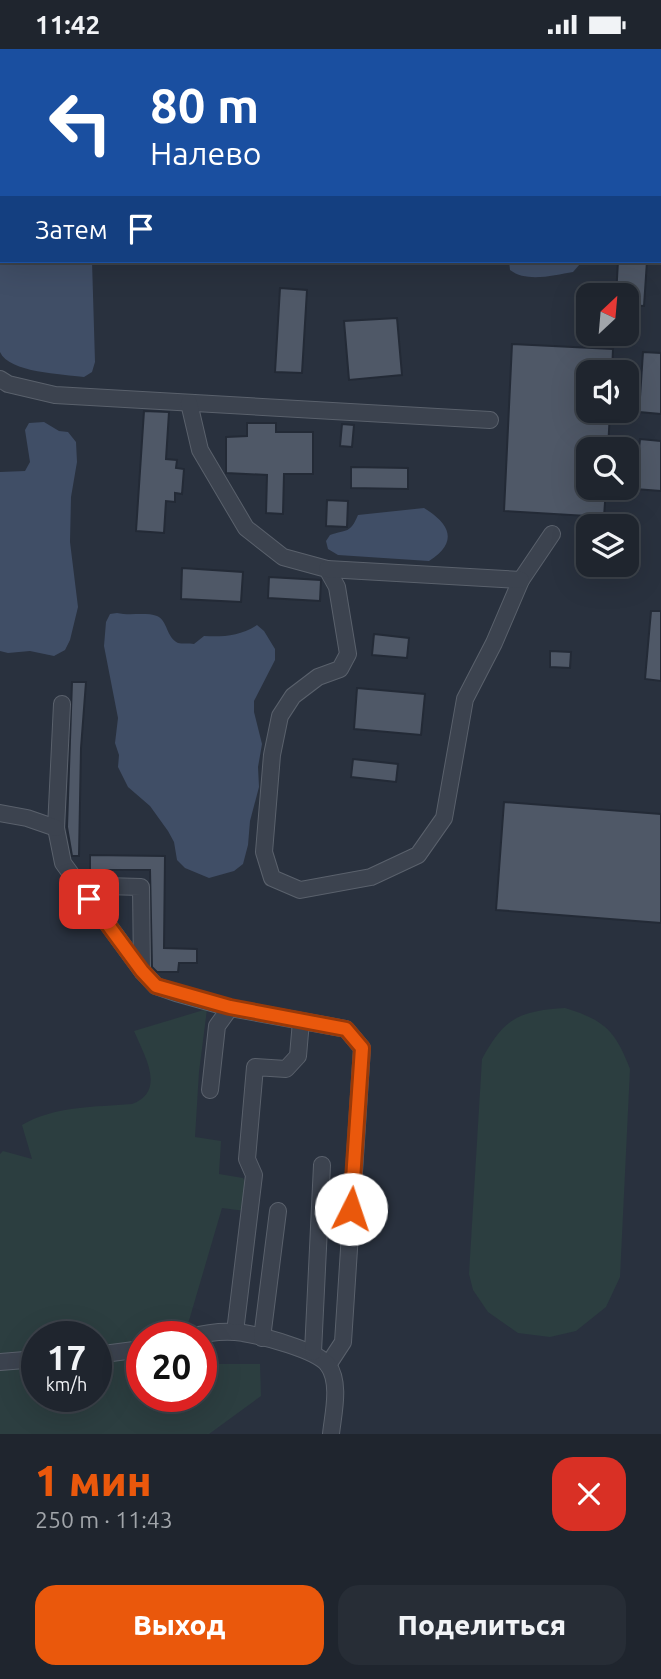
<!DOCTYPE html>
<html lang="ru">
<head>
<meta charset="utf-8">
<style>
	:root { --surface:#1f252e; --page:#272d36; --text:#f1f3f6; --muted:#a1a5aa; --line:#3c424a; --accent:#ea580c }
	body { margin:0; font-family:Ubuntu,sans-serif; background:var(--page); color:var(--text); height:100vh; display:flex; flex-direction:column; font-size:26px; white-space:nowrap }
	* { box-sizing:border-box; margin:0 }
	p { font-size:23px; color:var(--muted) }
	.icon { flex:none; width:38px; height:38px; fill:none; stroke:currentColor; stroke-width:2; stroke-linecap:round; stroke-linejoin:round }
	.map { position:relative; height:1385px; overflow:hidden }
	.details { display:flex; flex-direction:column; background:var(--surface); flex:1 }
	.details>* { flex:none }
	.hud { position:absolute; left:0px; top:0px; width:662px; height:214px; box-shadow:0 7px 28px #0002,0 0 0 2px var(--line); background:#1a4fa0; color:#fff; overflow:hidden }
	.needle { width:46px; rotate:26deg }
	.tools { position:absolute; left:576px; top:234px; display:grid; gap:14px }
	.tools a { display:grid; place-items:center; width:63px; height:63px; border-radius:14px; background:var(--surface); box-shadow:0 7px 28px #0002,0 0 0 2px var(--line); font-size:35px }
	.speed { position:absolute; left:21px; top:1272px; display:flex; gap:14px; font-size:35px; font-weight:700; text-align:center }
	.speed>* { display:grid; place-content:center; width:91px; height:91px; border-radius:50%; background:var(--surface); box-shadow:0 7px 28px #0002,0 0 0 2px var(--line); line-height:1 }
	.speed small { font-size:18px; font-weight:400 }
	.speed .limit { border:10px solid #d22; background:#fff; color:#111 }
	.pin { position:absolute; display:grid; place-items:center; width:60px; height:60px; color:#fff; margin:-30px; border-radius:14px; box-shadow:0 4px 10px #0006 }
	.me { position:absolute; width:77px; margin:-38px; rotate:4deg; stroke-linejoin:round; filter:drop-shadow(0 0 5px #0008) }
	.turn { display:flex; align-items:center; gap:24px; height:147px; padding:0 35px; font-size:32px }
	.turn .icon { width:91px; height:91px; stroke-width:2.5 }
	.turn b { display:block; font-size:49px; line-height:60px }
	.then { display:flex; align-items:center; height:66px; padding:0 35px; background:#0003; gap:14px; font-size:26px }
	.round { display:grid; place-items:center; flex:none; width:74px; height:74px; border-radius:21px; background:var(--page) }
	.summary { display:flex; align-items:center; justify-content:space-between; height:119px; padding:0 35px }
	h1 { font-size:42px; font-weight:800; line-height:52px; color:var(--accent) }
	.action { display:flex; gap:14px; margin-top:auto; padding:14px 35px }
	.action a { flex:1; height:80px; border-radius:21px; background:var(--accent); color:#fff; font-size:28px; font-weight:800; line-height:80px; text-align:center }
	.action a+a { background:var(--page); color:var(--text) }
	.status { display:flex; justify-content:space-between; align-items:center; height:49px; padding:0 35px; background:var(--surface); direction:ltr }
	.status svg { height:19px; fill:currentColor }
	.map>svg:first-child { display:block }
	.green { fill:#2c3e40; fill-rule:evenodd }
	.water { fill:#404e66 }
	.building { fill:#4f5867; stroke:#232a36; stroke-width:2 }
	.lines { fill:none; stroke-linecap:round; stroke-linejoin:round }
	.minor-casing { stroke:#5a616c; stroke-width:18 }
	.minor { stroke:#3c434f; stroke-width:16 }
	.route-casing { stroke:#983908; stroke-width:18 }
	.route { stroke:#ea580c; stroke-width:12 }
</style>
</head>
<body>
<div class="status"><b>11:42</b><svg viewBox="0 0 49 12"><path d="M0 12V9h3v3zM5 12V6h3v6zM10 12V3h3v9zM15 12V0h3v12zM26 1h20v11H26zM47 4h2v5h-2z"/></svg></div>
<div class="map">
<svg width="661" height="1385" viewBox="0 0 661 1385">
	<rect width="100%" height="100%" fill="#29313e"/>
	<!-- green -->
	<g class="green">
		<path d="M 565,959 C 604,971 615,981 630,1020 L 620,1228 L 606,1258 L 576,1282 L 550,1288 L 518,1284 L 488,1263 L 473,1241 L 469,1225 L 482,1010 C 504,969 519,962 565,959 Z"/>
		<path d="M 207,960 L 199,1023 L 195,1088 L 221,1092 L 219,1125 L 243,1129 L 249,1140 L 245,1162 L 222,1159 L 188,1275 L 189,1288 L 142,1288 L 142,1348 L 201,1348 L 201,1315 L 260,1315 L 261,1347 L 209,1385 L 0,1385 L 0,1105 L 3,1102 L 32,1110 L 22,1076 C 54,1057 95,1058 132,1055 C 167,1042 144,1006 134,982 ZM 37,1288 L 96,1288 L 96,1348 L 37,1348 Z"/>
	</g>
	<!-- water -->
	<g class="water">
		<path d="M 0,178 L 2,212 L 92,212 L 95,313 L 92,323 L 84,328 C 63,325 9,324 0,303 Z"/>
		<path d="M 509,212 L 579,212 L 580,215 L 573,223 C 554,226 527,234 510,221 Z"/>
		<path d="M 44,373 L 59,382 L 68,383 L 76,393 L 77,413 L 71,448 L 70,493 L 78,558 L 70,591 L 65,601 L 54,607 L 30,602 L 8,604 L 0,602 L 0,423 L 25,422 L 30,413 L 25,381 L 29,374 Z"/>
		<path d="M 424,459 C 450,475 459,493 429,512 L 338,506 L 328,500 L 326,492 L 330,486 C 347,480 350,485 358,466 Z"/>
		<path d="M 117,564 C 129,567 146,563 157,567 C 168,572 166,588 178,594 C 182,595 189,594 194,595 L 204,587 C 223,588 240,587 257,576 L 264,582 L 275,600 L 275,611 L 254,652 L 254,663 L 262,695 L 258,718 L 259,738 L 250,772 L 248,796 L 243,815 L 234,822 L 209,829 L 185,819 L 177,811 L 174,793 L 168,782 L 150,757 L 128,738 L 118,718 L 119,706 L 115,694 L 118,669 L 104,597 L 106,573 L 110,565 Z"/>
	</g>
	<!-- building -->
	<g class="building">
		<path d="M 618,212 L 647,212 L 644,257 L 626,256 L 626,247 L 616,247 Z"/>
		<path d="M 280,239 L 307,241 L 302,324 L 275,323 Z"/>
		<path d="M 397,269 L 402,326 L 349,331 L 344,272 Z"/>
		<path d="M 512,295 L 613,300 L 612,324 L 588,324 L 588,362 L 610,362 L 608,401 L 588,401 L 588,439 L 606,439 L 604,468 L 504,462 Z"/>
		<path d="M 643,303 L 661,304 L 661,365 L 639,363 Z"/>
		<path d="M 144,362 L 169,363 L 166,410 L 177,411 L 176,419 L 184,420 L 182,445 L 175,444 L 175,453 L 166,452 L 164,484 L 136,482 Z"/>
		<path d="M 247,374 L 276,374 L 276,383 L 313,383 L 313,425 L 284,425 L 283,465 L 266,464 L 267,426 L 226,424 L 226,388 L 247,387 Z"/>
		<path d="M 342,375 L 354,376 L 352,398 L 340,397 Z"/>
		<path d="M 640,390 L 661,392 L 661,442 L 635,440 Z"/>
		<path d="M 351,418 L 408,419 L 408,440 L 351,439 Z"/>
		<path d="M 327,451 L 348,452 L 347,478 L 326,477 Z"/>
		<path d="M 182,519 L 243,523 L 241,553 L 181,550 Z"/>
		<path d="M 269,528 L 321,531 L 320,552 L 268,549 Z"/>
		<path d="M 651,562 L 661,562 L 661,632 L 645,630 Z"/>
		<path d="M 374,585 L 409,589 L 407,609 L 372,606 Z"/>
		<path d="M 550,602 L 571,603 L 570,619 L 550,618 Z"/>
		<path d="M 72,633 L 86,633 L 81,699 L 79,807 L 72,807 L 67,778 Z"/>
		<path d="M 357,639 L 425,645 L 421,686 L 354,680 Z"/>
		<path d="M 353,710 L 398,715 L 396,733 L 351,728 Z"/>
		<path d="M 504,753 L 661,765 L 661,874 L 496,861 Z"/>
		<path d="M 90,806 L 165,807 L 164,899 L 197,900 L 197,914 L 179,914 L 178,923 L 157,923 L 152,918 L 150,821 L 90,821 Z"/>
	</g>
	<g class="lines">
		<!-- minor casing -->
		<g class="minor-casing">
			<g id="minor">
				<path d="M 301,0 L 307,2"/>
				<path d="M 518,0 L 519,2"/>
				<path d="M 660,161 L 661,161"/>
				<path d="M 0,330 L 8,335 L 55,346 L 490,371"/>
				<path d="M 189,354 L 200,401 L 246,479 L 283,508 L 327,520 L 337,538 L 348,605 L 340,620 L 318,628 L 293,647 L 280,667 L 272,706 L 264,803 L 272,829 L 300,841 L 371,828 L 418,806 L 444,769 L 465,650 L 494,594 L 521,531 L 552,485"/>
				<path d="M 327,520 L 521,531"/>
				<path d="M 62,655 L 56,779 L 63,814 L 142,922 L 156,937 L 176,944 L 230,959 L 346,980 L 362,999 L 343,1293 L 328,1316"/>
				<path d="M 0,764 L 27,769 L 56,779"/>
				<path d="M 89,850 L 105,837 L 141,838 L 142,922"/>
				<path d="M 210,1041 L 217,977 L 230,959"/>
				<path d="M 235,1283 L 254,1126 L 247,1110 L 255,1018 L 286,1020 L 298,1007 L 301,972"/>
				<path d="M 189,1288 C 205,1284 227,1281 243,1284 C 262,1287 317,1301 328,1316 C 341,1334 333,1365 331,1385"/>
				<path d="M 262,1289 L 278,1162"/>
				<path d="M 313,1303 L 322,1116"/>
				<path d="M 96,1306 L 142,1300"/>
				<path d="M 0,1313 L 37,1310"/>
			</g>
		</g>
		<!-- minor -->
		<use href="#minor" class="minor"/>
	</g>
	<g class="lines">
		<!-- route casing -->
		<g class="route-casing">
			<path id="route" d="M 89,850 L 142,922 L 156,937 L 230,958 L 346,980 L 362,999 L 351,1160"/>
		</g>
		<!-- route -->
		<use href="#route" class="route"/>
	</g>
</svg>
<div class="tools">
<a><svg class="needle" viewBox="-14 -14 28 28"><path d="M0-13l5 13h-10z" fill="#e53935"/><path d="M0 13l5-13h-10z" fill="#a1a5aa"/></svg></a>
<a><svg class="icon" aria-label="sound" viewBox="0 0 24 24"><path d="M4 9h4l5-4v14l-5-4H4zM17 9q2 3 0 6"/></svg></a>
<a><svg class="icon" aria-label="search" viewBox="0 0 24 24"><circle cx="10" cy="10" r="6"/><path d="M15 15l6 6"/></svg></a>
<a><svg class="icon" aria-label="layers" viewBox="0 0 24 24"><path d="M12 4l9 5-9 5-9-5zM3 14l9 5 9-5"/></svg></a>
</div>
<div class="speed"><div>17<small>km/h</small></div><div class="limit">20</div></div>
<div class="pin" style="left:89px;top:850px;background:#d93025"><svg class="icon" aria-label="arrive" viewBox="0 0 24 24"><path d="M6 21V4h12l-3 4 3 4H6"/></svg></div>
<svg class="me" style="left:351px;top:1160px" viewBox="-20 -20 40 40"><circle r="19" fill="#fff"/><path d="M0-13L10 11 0 6-10 11z" fill="#ea580c"/></svg>
<div class="hud">
<div class="turn"><svg class="icon" aria-label="left" viewBox="0 0 24 24"><path d="M17 20v-9H6M10 6l-5 5 5 5"/></svg><div><b>80 m</b>Налево</div></div>
<div class="then">Затем<svg class="icon" aria-label="arrive" viewBox="0 0 24 24"><path d="M6 21V4h12l-3 4 3 4H6"/></svg></div>
</div>
</div>
<section class="details">
<div class="summary"><div><h1>1 мин</h1><p>250 m · 11:43</p></div><a class="round" style="background:#d93025;color:#fff"><svg class="icon" aria-label="close" viewBox="0 0 24 24"><path d="M6 6l12 12M18 6L6 18"/></svg></a></div>
<div class="action"><a>Выход</a><a>Поделиться</a></div>
</section>
</body>
</html>
